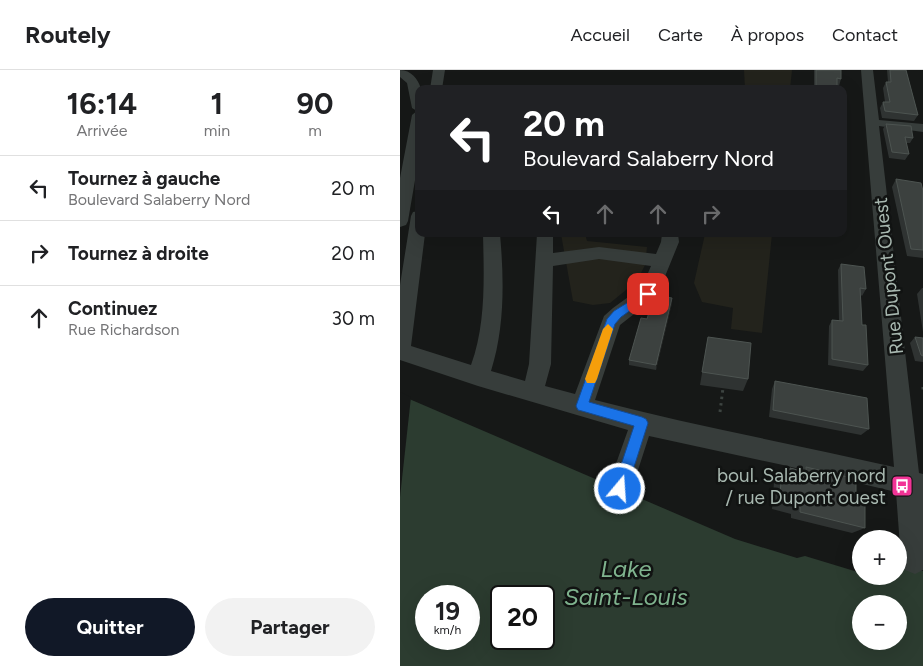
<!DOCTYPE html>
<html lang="fr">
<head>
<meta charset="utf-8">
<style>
	:root { --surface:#fff; --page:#f2f2f2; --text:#202124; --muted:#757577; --line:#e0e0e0; --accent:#111827 }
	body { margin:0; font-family:Figtree,sans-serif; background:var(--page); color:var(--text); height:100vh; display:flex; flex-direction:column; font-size:19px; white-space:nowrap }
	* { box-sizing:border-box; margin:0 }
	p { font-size:16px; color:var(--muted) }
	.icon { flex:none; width:28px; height:28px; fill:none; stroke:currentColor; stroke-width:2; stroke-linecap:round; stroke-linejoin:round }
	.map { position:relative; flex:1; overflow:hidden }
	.sheet { display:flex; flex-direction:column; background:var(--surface); width:400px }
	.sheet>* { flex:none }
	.banner { position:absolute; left:15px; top:15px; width:432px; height:152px; border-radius:10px; box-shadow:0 5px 20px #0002; background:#202124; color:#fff; overflow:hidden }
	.controls { position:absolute; left:452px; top:460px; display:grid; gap:10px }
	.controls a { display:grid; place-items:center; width:55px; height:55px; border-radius:50%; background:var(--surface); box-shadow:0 5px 20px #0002; font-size:25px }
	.speed { position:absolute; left:15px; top:515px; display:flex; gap:10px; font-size:25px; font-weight:700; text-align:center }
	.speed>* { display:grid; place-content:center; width:65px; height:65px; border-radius:50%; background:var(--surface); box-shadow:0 5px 20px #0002; line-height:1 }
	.speed small { font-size:12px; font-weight:400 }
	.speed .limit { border:2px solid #111; border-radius:8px; background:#fff; color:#111 }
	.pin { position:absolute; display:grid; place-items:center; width:42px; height:42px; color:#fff; margin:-21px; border-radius:10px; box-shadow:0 2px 8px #0006 }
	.me { position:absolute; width:55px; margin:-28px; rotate:18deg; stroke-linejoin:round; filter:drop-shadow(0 0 4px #0008) }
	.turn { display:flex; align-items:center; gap:18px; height:105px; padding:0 25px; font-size:22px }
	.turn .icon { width:65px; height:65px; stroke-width:2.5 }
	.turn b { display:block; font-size:35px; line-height:42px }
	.lanes { display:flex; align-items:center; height:48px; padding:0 25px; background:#0003; justify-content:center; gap:25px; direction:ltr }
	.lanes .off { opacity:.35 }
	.eta { display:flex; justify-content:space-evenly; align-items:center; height:85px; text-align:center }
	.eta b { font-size:30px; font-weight:700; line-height:35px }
	.primary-button { display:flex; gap:10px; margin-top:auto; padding:10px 25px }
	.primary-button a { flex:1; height:58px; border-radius:30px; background:var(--accent); color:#fff; font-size:20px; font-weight:700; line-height:58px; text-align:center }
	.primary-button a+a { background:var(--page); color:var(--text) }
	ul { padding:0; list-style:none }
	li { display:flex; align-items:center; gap:15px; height:65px; padding:0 25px; border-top:1px solid var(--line) }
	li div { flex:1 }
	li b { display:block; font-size:19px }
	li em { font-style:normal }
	header { display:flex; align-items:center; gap:30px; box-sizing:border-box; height:70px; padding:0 25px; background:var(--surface); border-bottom:1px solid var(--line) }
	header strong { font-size:24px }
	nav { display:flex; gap:28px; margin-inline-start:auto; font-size:18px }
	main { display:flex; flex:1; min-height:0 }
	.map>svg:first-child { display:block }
	.green { fill:#23231c }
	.water { fill:#2c3c30; fill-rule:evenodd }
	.pier { fill:#161817 }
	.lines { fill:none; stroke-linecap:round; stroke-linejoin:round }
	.path { stroke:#3d4441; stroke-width:3; stroke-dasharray:2.5 4; stroke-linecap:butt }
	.minor { fill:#373d3b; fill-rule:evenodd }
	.wall { fill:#2f3332 }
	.shaded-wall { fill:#202221 }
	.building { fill:#3c413f; stroke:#4d5451 }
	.route { fill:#1a73e8; stroke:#114b97 }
	.slow { fill:#f59e0b }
	.labels { text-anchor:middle; stroke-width:5; stroke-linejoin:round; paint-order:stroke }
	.street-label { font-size:19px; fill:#a8b8b0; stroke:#111312 }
	.poi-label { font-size:19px; fill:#a8b8b0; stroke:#111312; text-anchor:end }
	.near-water-label { font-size:24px; font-style:italic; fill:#7fb38e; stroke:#111312 }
</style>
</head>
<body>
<header>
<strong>Routely</strong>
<nav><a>Accueil</a><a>Carte</a><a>À propos</a><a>Contact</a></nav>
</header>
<main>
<section class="sheet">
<div class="eta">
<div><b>16:14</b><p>Arrivée</p></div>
<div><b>1</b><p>min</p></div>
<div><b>90</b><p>m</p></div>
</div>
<ul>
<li><svg class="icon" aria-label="left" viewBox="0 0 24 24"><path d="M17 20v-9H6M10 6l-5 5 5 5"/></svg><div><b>Tournez à gauche</b><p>Boulevard Salaberry Nord</p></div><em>20 m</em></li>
<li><svg class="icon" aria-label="right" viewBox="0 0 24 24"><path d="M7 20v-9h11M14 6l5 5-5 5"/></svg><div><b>Tournez à droite</b></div><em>20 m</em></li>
<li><svg class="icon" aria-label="ahead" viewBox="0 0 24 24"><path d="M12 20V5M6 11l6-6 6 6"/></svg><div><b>Continuez</b><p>Rue Richardson</p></div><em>30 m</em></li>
</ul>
<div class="primary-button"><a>Quitter</a><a>Partager</a></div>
</section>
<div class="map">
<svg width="523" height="596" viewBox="0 0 523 596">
	<rect width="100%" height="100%" fill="#161817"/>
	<!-- green -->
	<g class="green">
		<path d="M 344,0 L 392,0 L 390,19 L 345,19 Z"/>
		<path d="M 161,164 L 185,164 L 187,171 L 247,177 L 245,195 L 237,211 L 210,233 L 193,235 L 173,231 Z"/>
		<path d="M 305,164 L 372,164 L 362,263 L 331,259 L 333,238 L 302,232 L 294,213 Z"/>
	</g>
	<!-- water -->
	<path class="water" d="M 0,325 L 335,469 L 397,488 L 405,486 L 461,503 L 461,506 L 490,509 L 492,506 L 499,506 L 499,494 L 523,501 L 523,596 L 0,596 ZM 26,526 L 69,526 L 69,569 L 26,569 ZM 101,526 L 144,526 L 144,569 L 101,569 ZM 461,534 L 499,534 L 499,571 L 461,571 Z"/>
	<!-- pier -->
	<path class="pier" d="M 0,322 L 11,327 L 0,427 Z"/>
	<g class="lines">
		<!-- path -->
		<g class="path">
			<path d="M 523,317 L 523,320"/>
			<path d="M 320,342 L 323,318"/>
		</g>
		<!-- minor -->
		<g class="minor">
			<path d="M 0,0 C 11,0 18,9 21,19 L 19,19 L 19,87 L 8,151 L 6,155 L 0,157 L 0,108 L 12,45 L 17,41 L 12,38 L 7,13 L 0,7 Z"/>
			<path d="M 33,0 L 45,0 L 42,19 L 30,19 Z"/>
			<path d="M 461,0 L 473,0 L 479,50 L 523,54 L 523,62 L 479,56 L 519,403 L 523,404 L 523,500 L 515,504 L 505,500 L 501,490 L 496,422 L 383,395 L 249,366 L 229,428 L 220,432 L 211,428 L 207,419 L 228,360 L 78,316 L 0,290 L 0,215 L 11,146 L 13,142 L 19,141 L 19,164 L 25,164 L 11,276 L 71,295 C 86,254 84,208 83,164 L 100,164 C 104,209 105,257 91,301 L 125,311 L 129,294 L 137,164 L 153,164 L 153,183 L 199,177 L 256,184 L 261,172 L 262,164 L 278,164 L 279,172 L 257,226 L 220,255 L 195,330 C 294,356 394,374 494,397 ZM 199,189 L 251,196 L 242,217 L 213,238 L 204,246 L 175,324 L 145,316 L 151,294 L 153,196 Z"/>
		</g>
	</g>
	<!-- wall -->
	<g class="wall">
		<path d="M 414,0 L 441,0 L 441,9 L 439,16 L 437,15 L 437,19 L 414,19 Z"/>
		<path d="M 487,0 L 506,0 L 518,45 L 514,51 L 482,48 L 480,38 L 483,32 L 485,32 L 483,18 L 486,12 L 488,12 Z"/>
		<path d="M 486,54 L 513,68 L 510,73 L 506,73 L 509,84 L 505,90 L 489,88 L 483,59 Z"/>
		<path d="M 496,109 L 523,121 L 523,188 L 507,186 L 492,117 Z"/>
		<path d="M 441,194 L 466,219 L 462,226 L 461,225 L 462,255 L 468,295 L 463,301 L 428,295 L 429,256 L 432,250 L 439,251 L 438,200 Z"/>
		<path d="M 522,218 L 523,218 L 523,262 L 517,224 Z"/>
		<path d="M 272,228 L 272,233 L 256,300 L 229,295 L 229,290 L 247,249 Z"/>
		<path d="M 308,267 L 348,309 L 343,321 L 300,315 Z"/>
		<path d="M 515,267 L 523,268 L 523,292 L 515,291 L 510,273 Z"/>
		<path d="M 375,311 L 469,359 L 461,365 L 369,347 L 372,319 Z"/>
		<path d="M 406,397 L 456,422 L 465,458 L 452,463 L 391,448 L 391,444 L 372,439 L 374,412 L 382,404 L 384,404 L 390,398 L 403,401 Z"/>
	</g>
	<!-- shaded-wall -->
	<path class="shaded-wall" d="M 272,228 L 272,233 L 256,300 L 256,295 Z"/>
	<!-- building -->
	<g class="building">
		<path d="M 416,0 L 441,0 L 441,9 L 437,8 L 437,19 L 416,19 Z"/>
		<path d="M 490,0 L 506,0 L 518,45 L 485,41 L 483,32 L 490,32 L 486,12 L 491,12 Z"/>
		<path d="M 486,54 L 511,56 L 513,68 L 505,67 L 509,84 L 492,82 Z"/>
		<path d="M 496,109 L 521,113 L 523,121 L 523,180 L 511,179 Z"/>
		<path d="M 441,194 L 464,197 L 466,219 L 460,218 L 462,255 L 466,255 L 468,295 L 432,289 L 432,250 L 443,251 Z"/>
		<path d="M 254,225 L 272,228 L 256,295 L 229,290 L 241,248 L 247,249 Z"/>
		<path d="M 308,267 L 351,273 L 348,309 L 302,302 Z"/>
		<path d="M 515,267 L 523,268 L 523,286 L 521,285 Z"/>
		<path d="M 375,311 L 467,328 L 469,359 L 373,340 Z"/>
		<path d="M 406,397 L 456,409 L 456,422 L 465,425 L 465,458 L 400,442 L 400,437 L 379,432 L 382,404 L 389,406 L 390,398 L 406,402 Z"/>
	</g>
	<!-- route -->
	<path class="route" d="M 248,220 L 253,224 L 251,226 L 221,247 L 215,254 L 189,332 L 242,347 L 246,349 L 248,353 L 227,419 L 225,424 L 220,426 L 215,424 L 213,419 L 234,356 L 182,341 L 178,340 L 176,336 L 207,249 L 214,241 Z"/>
	<!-- slow -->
	<path class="slow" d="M 208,254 L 213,259 L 197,309 L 195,313 L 187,313 L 185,309 L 203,259 Z"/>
	<!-- icons -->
	<defs>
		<g id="bus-square" transform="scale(1.125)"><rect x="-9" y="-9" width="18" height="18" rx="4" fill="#f13496" stroke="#111312"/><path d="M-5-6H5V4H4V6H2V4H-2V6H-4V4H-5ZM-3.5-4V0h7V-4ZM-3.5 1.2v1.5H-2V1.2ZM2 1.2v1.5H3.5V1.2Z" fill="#fff"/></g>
	</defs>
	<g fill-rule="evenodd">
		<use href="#bus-square" x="502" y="416"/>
	</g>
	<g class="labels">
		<!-- street labels -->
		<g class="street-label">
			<text transform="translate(488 206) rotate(-96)" y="7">Rue Dupont Ouest</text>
		</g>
		<!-- poi labels -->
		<g class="poi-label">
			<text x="486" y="412">boul. Salaberry nord<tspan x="486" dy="22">/ rue Dupont ouest</tspan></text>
		</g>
		<!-- near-water labels -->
		<g class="near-water-label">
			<text x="226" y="507">Lake<tspan x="226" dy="28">Saint-Louis</tspan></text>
		</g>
	</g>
</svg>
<div class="controls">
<a>+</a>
<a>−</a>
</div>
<div class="speed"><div>19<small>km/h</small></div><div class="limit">20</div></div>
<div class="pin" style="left:248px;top:224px;background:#d93025"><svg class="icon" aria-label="arrive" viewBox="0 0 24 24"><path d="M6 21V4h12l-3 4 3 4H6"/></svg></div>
<svg class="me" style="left:220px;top:419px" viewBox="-20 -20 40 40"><circle r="17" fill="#1a73e8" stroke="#fff" stroke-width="3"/><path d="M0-11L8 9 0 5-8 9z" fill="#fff"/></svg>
<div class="banner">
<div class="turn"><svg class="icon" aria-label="left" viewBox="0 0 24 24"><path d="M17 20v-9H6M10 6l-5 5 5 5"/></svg><div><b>20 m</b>Boulevard Salaberry Nord</div></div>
<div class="lanes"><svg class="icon" aria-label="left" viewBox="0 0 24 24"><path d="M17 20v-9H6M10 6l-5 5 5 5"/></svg><svg class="icon off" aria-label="ahead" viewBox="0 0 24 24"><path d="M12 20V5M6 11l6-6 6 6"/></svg><svg class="icon off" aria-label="ahead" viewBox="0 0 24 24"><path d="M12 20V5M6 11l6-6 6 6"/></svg><svg class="icon off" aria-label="right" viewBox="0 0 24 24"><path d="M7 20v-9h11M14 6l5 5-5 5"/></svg></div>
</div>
</div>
</main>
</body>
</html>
